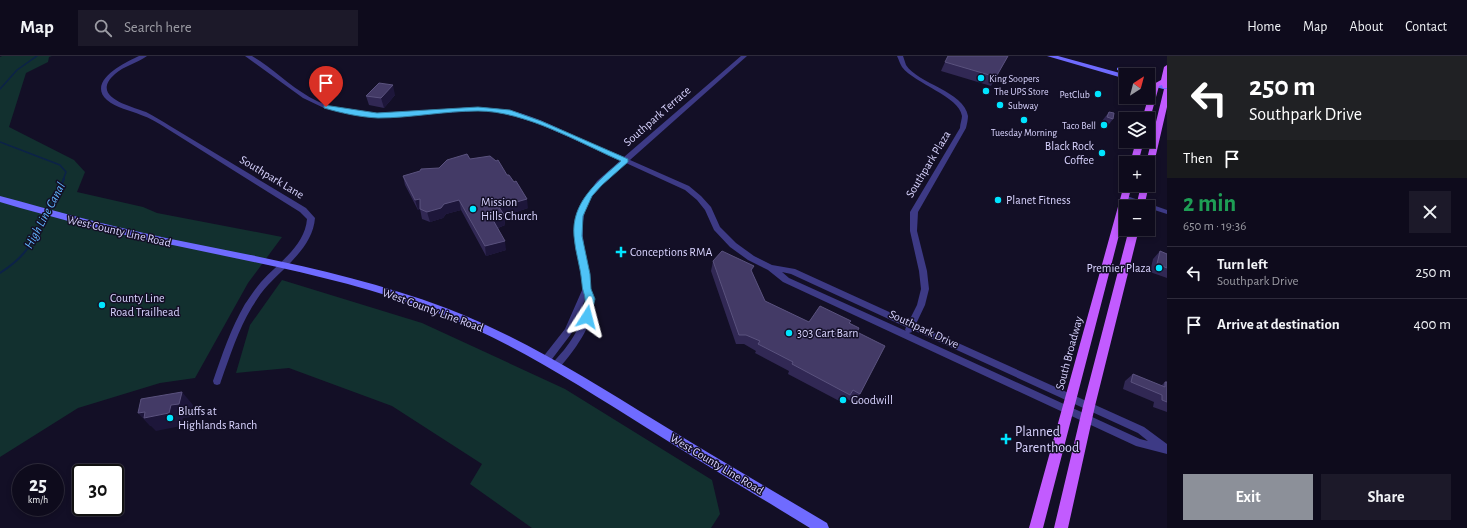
<!DOCTYPE html>
<html lang="en">
<head>
<meta charset="utf-8">
<style>
	:root { --surface:#0e0b1c; --page:#1c1929; --text:#f1f3f6; --muted:#9b9ba3; --line:#2e2b3b; --accent:#8c9099 }
	body { margin:0; font-family:"Alegreya Sans",sans-serif; background:var(--page); color:var(--text); height:100vh; display:flex; flex-direction:column; font-size:15px; white-space:nowrap }
	* { box-sizing:border-box; margin:0 }
	p { font-size:13px; color:var(--muted) }
	.icon { flex:none; width:22px; height:22px; fill:none; stroke:currentColor; stroke-width:2; stroke-linecap:round; stroke-linejoin:round }
	.map { position:relative; flex:1; overflow:hidden }
	.panel { display:flex; flex-direction:column; background:var(--surface); width:300px }
	.panel>* { flex:none }
	.hud { background:#202124; color:#fff; overflow:hidden }
	.needle { width:26px; rotate:36deg }
	.buttons { position:absolute; left:1119px; top:12px; display:grid; gap:8px }
	.buttons a { display:grid; place-items:center; width:36px; height:36px; border-radius:0px; background:var(--surface); box-shadow:0 2px 6px #0003,0 0 0 1px var(--line); font-size:20px }
	.speed { position:absolute; left:12px; top:408px; display:flex; gap:8px; font-size:20px; font-weight:700; text-align:center }
	.speed>* { display:grid; place-content:center; width:52px; height:52px; border-radius:50%; background:var(--surface); box-shadow:0 2px 6px #0003,0 0 0 1px var(--line); line-height:1 }
	.speed small { font-size:10px; font-weight:400 }
	.speed .limit { border:2px solid #111; border-radius:6px; background:#fff; color:#111 }
	.pin { position:absolute; display:grid; place-items:center; width:34px; height:34px; color:#fff; margin:-41px -17px; border-radius:50% 50% 50% 0; rotate:-45deg; box-shadow:0 0 4px #0007 }
	.pin .icon { rotate:45deg }
	.me { position:absolute; width:44px; margin:-22px; rotate:9deg; stroke-linejoin:round; filter:drop-shadow(0 0 3px #0008) }
	.turn { display:flex; align-items:center; gap:14px; height:84px; padding:0 16px; font-size:18px }
	.turn .icon { width:52px; height:52px; stroke-width:2.5 }
	.turn b { display:block; font-size:28px; line-height:34px }
	.then { display:flex; align-items:center; height:38px; padding:0 16px; background:#0003; gap:8px; font-size:15px }
	.round { display:grid; place-items:center; flex:none; width:42px; height:42px; border-radius:0px; background:var(--page) }
	.overview { display:flex; align-items:center; justify-content:space-between; height:68px; padding:0 16px }
	h1 { font-size:24px; font-weight:700; line-height:30px; color:#1e9e55 }
	.action { display:flex; gap:8px; margin-top:auto; padding:8px 16px }
	.action a { flex:1; height:46px; border-radius:0px; background:var(--accent); color:#fff; font-size:16px; font-weight:700; line-height:46px; text-align:center }
	.action a+a { background:var(--page); color:var(--text) }
	ul { padding:0; list-style:none }
	li { display:flex; align-items:center; gap:12px; height:52px; padding:0 16px; border-top:1px solid var(--line) }
	li div { flex:1 }
	li b { display:block; font-size:15px }
	li em { font-style:normal }
	header { display:flex; align-items:center; gap:24px; box-sizing:border-box; height:56px; padding:0 20px; background:var(--surface); border-bottom:1px solid var(--line) }
	header strong { font-size:19px }
	nav { display:flex; gap:22px; margin-inline-start:auto; font-size:14px }
	.search { width:280px; height:36px; background:var(--page); display:flex; align-items:center; gap:10px; box-sizing:border-box; padding:0 14px; border-radius:0px; color:var(--muted); font-size:15px }
	main { display:flex; flex:1; min-height:0 }
	.map>svg:first-child { display:block }
	.green { fill:#12302f }
	.lines { fill:none; stroke-linecap:round; stroke-linejoin:round }
	.stream-far1 { stroke:#0c2248; stroke-width:1.5 }
	.stream { stroke:#0c2248; stroke-width:2 }
	.street { fill:#3d3a85; fill-rule:evenodd }
	.secondary { fill:#6f6bff; fill-rule:evenodd }
	.primary { fill:#c25bff; fill-rule:evenodd }
	.wall { fill:#312854 }
	.shaded-wall { fill:#1d163a }
	.building { fill:#433a66; stroke:#5a527e }
	.route { fill:#4fc3f7; stroke:#337fa1 }
	.poi-dot { fill:#00e5ff; stroke:#130f26; stroke-width:1.5 }
	.labels { text-anchor:middle; stroke-width:3; stroke-linejoin:round; paint-order:stroke }
	.far-poi-label { font-size:10px; fill:#d9d4ff; stroke:#130f26; text-anchor:start }
	.street-label { font-size:12px; fill:#d9d4ff; stroke:#130f26 }
	.poi-label { font-size:12px; fill:#d9d4ff; stroke:#130f26; text-anchor:start }
	.water-label { font-size:13px; font-style:italic; fill:#62b6ff; stroke:#130f26 }
	.near-poi-label { font-size:14px; fill:#d9d4ff; stroke:#130f26; text-anchor:start }
</style>
</head>
<body>
<header>
<strong>Map</strong>
<div class="search"><svg class="icon" aria-label="search" viewBox="0 0 24 24"><circle cx="10" cy="10" r="6"/><path d="M15 15l6 6"/></svg>Search here</div>
<nav><a>Home</a><a>Map</a><a>About</a><a>Contact</a></nav>
</header>
<main>
<div class="map">
<svg width="1167" height="472" viewBox="0 0 1167 472">
	<rect width="100%" height="100%" fill="#130f26"/>
	<!-- green -->
	<g class="green">
		<path d="M 2,0 L 52,0 L 49,1 L 48,6 L 26,17 L 9,71 L 74,104 L 85,116 L 77,136 L 143,151 L 157,157 L 282,181 L 248,227 L 195,322 L 160,327 L 78,352 L 0,401 L 0,1 Z"/>
		<path d="M 282,224 L 422,267 L 565,333 L 712,424 L 720,458 L 711,472 L 532,472 L 470,428 L 482,408 L 392,350 L 289,312 L 236,317 L 250,269 Z"/>
	</g>
	<g class="lines">
		<!-- stream-far1 -->
		<g class="stream-far1">
			<path d="M 0,33 L 17,14 L 37,0"/>
			<path d="M 0,86 L 60,109 L 66,116 L 63,124"/>
		</g>
		<!-- stream -->
		<g class="stream">
			<path d="M 49,154 L 64,123"/>
			<path d="M 0,217 C 28,199 32,186 47,158"/>
		</g>
		<!-- street -->
		<g class="street">
			<path d="M 139,0 L 147,0 C 137,7 124,10 115,18 C 89,41 131,50 146,56 C 154,60 162,65 170,70 L 306,152 L 315,162 C 313,190 286,210 268,229 C 262,235 257,243 252,251 C 238,274 230,300 221,325 L 220,328 L 217,329 L 214,328 L 213,325 C 222,299 231,272 245,248 C 250,241 255,233 261,226 C 278,207 305,190 307,163 L 300,156 L 166,72 C 158,67 150,62 141,59 C 130,54 116,52 107,44 C 86,25 126,6 139,0 Z"/>
			<path d="M 245,0 L 252,0 L 260,5 C 279,18 296,35 317,45 C 374,73 440,45 500,53 C 525,56 547,67 569,77 C 587,86 606,93 624,101 L 741,0 L 747,0 L 630,104 L 689,130 L 701,140 L 711,151 L 720,171 L 736,187 L 754,200 L 772,209 L 795,213 L 909,265 L 917,249 L 921,233 L 919,215 L 910,175 L 910,156 L 960,72 C 960,68 962,63 962,60 C 959,40 915,28 902,11 C 900,8 899,4 897,0 L 903,0 C 904,3 905,6 906,9 C 918,28 964,35 968,60 C 968,63 967,68 966,72 L 918,156 L 917,175 L 927,215 L 929,233 L 925,249 L 916,268 L 1144,371 L 1167,388 L 1167,398 L 1136,390 L 783,226 L 768,214 L 748,204 L 730,191 L 714,174 L 705,154 L 697,144 L 685,134 L 626,107 C 615,117 602,126 593,139 C 576,163 584,190 589,217 C 590,223 590,229 591,235 C 592,238 594,241 594,244 C 596,265 573,297 559,312 L 556,313 L 553,312 L 552,309 C 555,303 560,299 564,294 C 575,280 587,260 586,241 L 571,278 L 549,307 L 546,308 L 543,307 L 542,304 L 543,301 L 565,273 L 583,232 L 575,178 L 577,157 L 581,148 L 597,125 L 621,104 L 539,68 L 510,58 L 492,55 L 474,55 L 382,61 L 354,59 L 324,52 L 303,42 ZM 782,216 L 791,218 L 906,271 L 905,274 L 906,275 L 789,222 ZM 913,274 L 1138,377 L 1148,385 L 1140,383 L 909,277 L 912,276 Z"/>
			<path d="M 1123,140 L 1127,140 L 1167,154 L 1167,158 L 1123,144 L 1122,142 Z"/>
		</g>
		<!-- secondary -->
		<g class="secondary">
			<path d="M 1047,0 L 1058,0 L 1127,19 L 1126,23 Z"/>
			<path d="M 1119,11 L 1144,18 L 1145,19 L 1134,19 L 1117,14 L 1117,12 Z"/>
			<path d="M 1148,25 L 1167,30 L 1167,34 L 1148,29 Z"/>
			<path d="M 0,140 C 55,155 110,170 166,182 C 260,201 356,218 446,252 C 521,281 589,324 656,365 C 713,400 770,433 827,467 L 829,472 L 810,472 C 756,439 701,406 647,372 C 580,330 512,286 438,257 C 349,223 256,207 163,187 C 108,176 54,162 0,146 Z"/>
		</g>
		<!-- primary -->
		<g class="primary">
			<path d="M 1167,9 L 1167,32 L 1163,32 L 1162,29 L 1159,30 L 1150,63 L 1148,65 L 1148,63 L 1142,63 L 1152,29 L 1161,24 L 1164,11 Z"/>
			<path d="M 1164,33 L 1167,33 L 1167,51 L 1152,116 L 1148,119 L 1148,107 L 1146,107 Z"/>
			<path d="M 1136,85 L 1144,85 L 1138,107 L 1130,107 Z"/>
			<path d="M 1126,127 L 1126,129 L 1132,129 L 1043,472 L 1029,472 L 1124,129 Z"/>
			<path d="M 1148,127 L 1149,129 L 1144,151 L 1136,151 L 1141,129 L 1148,129 Z"/>
			<path d="M 1129,173 L 1139,173 L 1095,350 L 1068,472 L 1054,472 L 1083,350 Z"/>
		</g>
	</g>
	<!-- wall -->
	<g class="wall">
		<path d="M 1008,0 L 991,30 L 941,15 L 945,6 Z"/>
		<path d="M 395,39 L 384,52 L 369,49 L 366,40 Z"/>
		<path d="M 1109,56 L 1113,63 L 1106,72 L 1100,71 L 1102,65 Z"/>
		<path d="M 470,103 L 528,152 L 504,160 L 505,169 L 498,172 L 506,194 L 486,200 L 461,154 L 446,158 L 443,162 L 430,166 L 422,163 L 420,153 L 418,154 L 405,129 L 403,120 L 439,112 Z"/>
		<path d="M 1160,195 L 1167,198 L 1167,222 L 1150,216 L 1153,203 Z"/>
		<path d="M 713,205 L 752,217 L 765,245 L 809,266 L 849,267 L 857,276 L 860,338 L 855,347 L 847,343 L 845,348 L 788,318 L 789,315 L 755,297 L 756,295 L 744,288 L 736,288 L 711,215 Z"/>
		<path d="M 1133,318 L 1161,330 L 1165,326 L 1167,326 L 1167,356 L 1153,351 L 1154,346 L 1123,333 L 1125,325 Z"/>
	</g>
	<!-- shaded-wall -->
	<g class="shaded-wall">
		<path d="M 393,29 L 395,39 L 384,52 L 381,42 Z"/>
		<path d="M 420,143 L 422,153 L 418,154 L 415,144 Z"/>
		<path d="M 527,143 L 528,152 L 504,160 L 505,169 L 495,173 L 493,164 L 499,151 Z"/>
		<path d="M 459,144 L 461,154 L 446,158 L 443,162 L 430,166 L 427,156 L 444,148 Z"/>
		<path d="M 505,185 L 506,194 L 486,200 L 485,190 Z"/>
		<path d="M 754,210 L 751,219 L 751,214 Z"/>
		<path d="M 182,336 L 193,349 L 191,361 L 183,362 L 181,370 L 156,375 L 151,370 L 150,370 L 138,357 L 171,349 Z"/>
	</g>
	<!-- building -->
	<g class="building">
		<path d="M 948,0 L 1008,0 L 996,21 L 945,6 Z"/>
		<path d="M 379,27 L 393,29 L 381,42 L 366,40 Z"/>
		<path d="M 1109,56 L 1114,57 L 1113,63 L 1107,61 Z"/>
		<path d="M 467,98 L 470,103 L 490,100 L 496,105 L 498,104 L 507,119 L 509,119 L 514,126 L 516,125 L 527,143 L 499,151 L 504,159 L 493,164 L 505,185 L 485,190 L 459,144 L 444,148 L 441,152 L 427,156 L 420,153 L 420,143 L 415,144 L 403,120 L 420,115 L 421,113 L 439,112 L 447,104 Z"/>
		<path d="M 722,195 L 754,210 L 751,214 L 765,245 L 809,266 L 820,250 L 851,265 L 849,267 L 859,272 L 857,276 L 885,290 L 860,338 L 853,334 L 850,339 L 792,308 L 793,306 L 758,288 L 760,285 L 746,279 L 739,279 L 713,205 Z"/>
		<path d="M 1160,195 L 1167,198 L 1167,212 L 1157,208 Z"/>
		<path d="M 1133,318 L 1165,331 L 1165,326 L 1167,326 L 1167,346 L 1162,344 L 1162,339 L 1131,326 Z"/>
		<path d="M 182,336 L 179,348 L 171,349 L 169,357 L 144,362 L 145,356 L 138,357 L 141,343 Z"/>
	</g>
	<!-- route -->
	<path class="route" d="M 324,49 L 377,57 L 478,51 L 510,54 L 541,65 L 628,103 L 628,106 L 602,129 L 592,140 L 583,160 L 582,180 L 590,218 L 591,233 L 595,243 L 590,264 L 587,265 L 582,261 C 583,256 586,249 585,243 C 585,238 582,234 582,228 C 581,212 575,196 574,180 C 571,146 598,125 621,105 C 578,86 525,55 478,55 C 444,55 411,62 378,62 C 359,61 341,57 324,52 Z"/>
	<!-- markers -->
	<g class="poi-dot">
		<circle cx="981" cy="22" r="4"/>
		<circle cx="986" cy="35" r="4"/>
		<circle cx="1098" cy="38" r="4"/>
		<circle cx="1000" cy="49" r="4"/>
		<circle cx="1024" cy="64" r="4"/>
		<circle cx="1104" cy="69" r="4"/>
		<circle cx="1102" cy="97" r="4"/>
		<circle cx="998" cy="144" r="4"/>
		<circle cx="473" cy="153" r="4"/>
		<path d="M619 190h4v4h4v4h-4v4h-4v-4h-4v-4h4z"/>
		<circle cx="1159" cy="212" r="4"/>
		<circle cx="102" cy="249" r="4"/>
		<circle cx="789" cy="277" r="4"/>
		<circle cx="843" cy="344" r="4"/>
		<circle cx="170" cy="362" r="4"/>
		<path d="M1004 377h4v4h4v4h-4v4h-4v-4h-4v-4h4z"/>
	</g>
	<g class="labels">
		<!-- far-poi labels -->
		<g class="far-poi-label">
			<text x="989" y="26">King Soopers</text>
			<text x="994" y="39">The UPS Store</text>
			<text x="1090" y="42" text-anchor="end">PetClub</text>
			<text x="1008" y="53">Subway</text>
			<text x="1096" y="73" text-anchor="end">Taco Bell</text>
			<text x="1024" y="80" text-anchor="middle">Tuesday Morning</text>
		</g>
		<!-- street labels -->
		<g class="street-label">
			<text transform="translate(657 60) rotate(-41)" y="4">Southpark Terrace</text>
			<text transform="translate(928 108) rotate(-59)" y="4">Southpark Plaza</text>
			<text transform="translate(272 121) rotate(31)" y="4">Southpark Lane</text>
			<text transform="translate(119 175) rotate(13)" y="4">West County Line Road</text>
			<text transform="translate(433 254) rotate(20)" y="4">West County Line Road</text>
			<text transform="translate(924 273) rotate(25)" y="4">Southpark Drive</text>
			<text transform="translate(1069 297) rotate(-75)" y="4">South Broadway</text>
			<text transform="translate(717 408) rotate(31)" y="4">West County Line Road</text>
		</g>
		<!-- poi labels -->
		<g class="poi-label">
			<text x="1094" y="94" text-anchor="end">Black Rock<tspan x="1094" dy="14">Coffee</tspan></text>
			<text x="1006" y="148">Planet Fitness</text>
			<text x="481" y="150">Mission<tspan x="481" dy="14">Hills Church</tspan></text>
			<text x="630" y="200">Conceptions RMA</text>
			<text x="1151" y="216" text-anchor="end">Premier Plaza</text>
			<text x="110" y="246">County Line<tspan x="110" dy="14">Road Trailhead</tspan></text>
			<text x="797" y="281">303 Cart Barn</text>
			<text x="851" y="348">Goodwill</text>
			<text x="178" y="359">Bluffs at<tspan x="178" dy="14">Highlands Ranch</tspan></text>
		</g>
		<!-- water labels -->
		<g class="water-label">
			<text transform="translate(44 159) rotate(-62)" y="5">High Line Canal</text>
		</g>
		<!-- near-poi labels -->
		<g class="near-poi-label">
			<text x="1015" y="380">Planned<tspan x="1015" dy="16">Parenthood</tspan></text>
		</g>
	</g>
</svg>
<div class="buttons">
<a><svg class="needle" viewBox="-14 -14 28 28"><path d="M0-13l5 13h-10z" fill="#e53935"/><path d="M0 13l5-13h-10z" fill="#9b9ba3"/></svg></a>
<a><svg class="icon" aria-label="layers" viewBox="0 0 24 24"><path d="M12 4l9 5-9 5-9-5zM3 14l9 5 9-5"/></svg></a>
<a>+</a>
<a>−</a>
</div>
<div class="speed"><div>25<small>km/h</small></div><div class="limit">30</div></div>
<div class="pin" style="left:326px;top:51px;background:#d93025"><svg class="icon" aria-label="arrive" viewBox="0 0 24 24"><path d="M6 21V4h12l-3 4 3 4H6"/></svg></div>
<svg class="me" style="left:587px;top:261px" viewBox="-20 -20 40 40"><path d="M0-17L14 15 0 8-14 15z" fill="#4fc3f7" stroke="#fff" stroke-width="4"/></svg>
</div>
<section class="panel">
<div class="hud">
<div class="turn"><svg class="icon" aria-label="left" viewBox="0 0 24 24"><path d="M17 20v-9H6M10 6l-5 5 5 5"/></svg><div><b>250 m</b>Southpark Drive</div></div>
<div class="then">Then<svg class="icon" aria-label="arrive" viewBox="0 0 24 24"><path d="M6 21V4h12l-3 4 3 4H6"/></svg></div>
</div>
<div class="overview"><div><h1>2 min</h1><p>650 m · 19:36</p></div><a class="round"><svg class="icon" aria-label="close" viewBox="0 0 24 24"><path d="M6 6l12 12M18 6L6 18"/></svg></a></div>
<ul>
<li><svg class="icon" aria-label="left" viewBox="0 0 24 24"><path d="M17 20v-9H6M10 6l-5 5 5 5"/></svg><div><b>Turn left</b><p>Southpark Drive</p></div><em>250 m</em></li>
<li><svg class="icon" aria-label="arrive" viewBox="0 0 24 24"><path d="M6 21V4h12l-3 4 3 4H6"/></svg><div><b>Arrive at destination</b></div><em>400 m</em></li>
</ul>
<div class="action"><a>Exit</a><a>Share</a></div>
</section>
</main>
</body>
</html>
